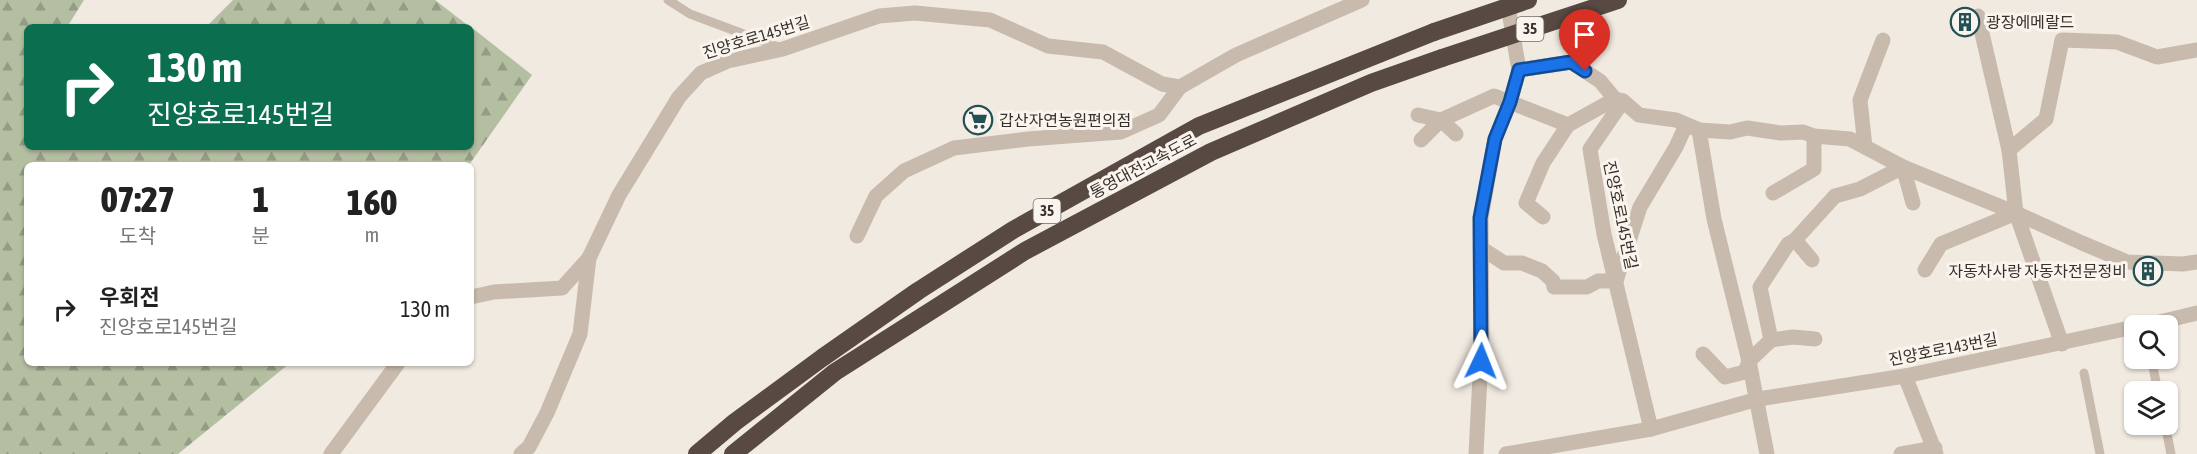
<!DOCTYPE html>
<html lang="ko">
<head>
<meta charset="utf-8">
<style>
	:root { --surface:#fff; --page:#f2f2f2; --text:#222; --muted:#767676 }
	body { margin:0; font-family:"Asap Condensed","Noto Sans KR",sans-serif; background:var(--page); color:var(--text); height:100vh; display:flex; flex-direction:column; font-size:22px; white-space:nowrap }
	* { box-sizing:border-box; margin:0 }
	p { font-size:20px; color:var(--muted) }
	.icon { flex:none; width:33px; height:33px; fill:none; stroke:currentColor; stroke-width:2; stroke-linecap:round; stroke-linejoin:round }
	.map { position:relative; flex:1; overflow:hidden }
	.drawer { position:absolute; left:24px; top:162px; width:450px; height:204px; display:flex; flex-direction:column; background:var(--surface); border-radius:9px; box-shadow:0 2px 4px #0004 }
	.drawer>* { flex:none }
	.top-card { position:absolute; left:24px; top:24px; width:450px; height:126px; border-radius:9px; box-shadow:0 2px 4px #0004; background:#0b6e4f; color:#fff; overflow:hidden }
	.tools { position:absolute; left:2124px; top:315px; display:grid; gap:12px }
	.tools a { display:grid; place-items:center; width:54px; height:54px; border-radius:9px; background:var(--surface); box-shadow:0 2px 4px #0004; font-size:30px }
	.pin { position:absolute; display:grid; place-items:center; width:51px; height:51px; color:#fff; margin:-62px -26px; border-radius:50% 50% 50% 0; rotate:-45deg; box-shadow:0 0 6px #0007 }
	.pin .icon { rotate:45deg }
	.me { position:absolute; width:66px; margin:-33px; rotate:2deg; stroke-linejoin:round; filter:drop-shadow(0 0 4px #0008) }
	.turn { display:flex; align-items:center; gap:21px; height:126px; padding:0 24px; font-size:27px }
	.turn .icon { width:78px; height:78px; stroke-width:2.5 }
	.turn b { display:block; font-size:42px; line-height:51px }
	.eta { display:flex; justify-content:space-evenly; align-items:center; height:102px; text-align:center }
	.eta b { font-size:36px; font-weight:800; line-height:42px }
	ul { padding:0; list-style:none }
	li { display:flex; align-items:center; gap:18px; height:90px; padding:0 24px }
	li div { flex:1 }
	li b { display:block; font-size:22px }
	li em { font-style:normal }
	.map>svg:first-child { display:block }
	.forest { fill:url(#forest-firs) }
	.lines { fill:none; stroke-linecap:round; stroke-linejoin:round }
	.lane { stroke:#c8bbad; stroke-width:9 }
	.street { stroke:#c8bbad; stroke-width:15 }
	.highway { stroke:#584a43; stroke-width:18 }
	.highway-bridge { stroke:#584a43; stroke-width:18 }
	.route-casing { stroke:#114b97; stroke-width:15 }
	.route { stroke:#1a73e8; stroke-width:10 }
	.labels { text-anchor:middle; stroke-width:6; stroke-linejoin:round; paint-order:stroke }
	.shield { fill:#f9f4ed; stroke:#726b65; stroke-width:1.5 }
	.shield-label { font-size:15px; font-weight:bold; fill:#38302b }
	.poi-label { font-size:16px; fill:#38302b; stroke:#f9f4ed; text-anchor:start }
	.street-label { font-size:16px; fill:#38302b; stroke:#f9f4ed }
</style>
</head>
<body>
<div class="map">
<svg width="2197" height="454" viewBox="0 0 2197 454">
	<defs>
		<pattern id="forest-firs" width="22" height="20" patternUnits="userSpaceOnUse" patternTransform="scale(1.5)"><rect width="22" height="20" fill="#b4bfa2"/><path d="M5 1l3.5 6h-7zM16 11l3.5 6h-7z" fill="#939c84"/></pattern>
	</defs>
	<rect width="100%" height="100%" fill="#f1eae1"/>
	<!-- forest -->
	<g class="forest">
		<path d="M 0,0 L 84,0 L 69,24 L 71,27 L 27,27 L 27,147 L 471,147 L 471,27 L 532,75 L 469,165 L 27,165 L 27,363 L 290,363 L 178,454 L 0,454 Z"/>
		<path d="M 233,0 L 435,0 L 470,27 L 206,27 Z"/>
	</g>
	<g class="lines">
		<!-- lane -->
		<g class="lane">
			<path d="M 668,0 L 690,14 L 781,48"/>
			<path d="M 2152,362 L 2158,392"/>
			<path d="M 2084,373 L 2100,454"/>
			<path d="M 2165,424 L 2171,454"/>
		</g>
		<!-- street -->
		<g class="street">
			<path d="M 1978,16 L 2009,150 L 2016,213 L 2062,344"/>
			<path d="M 1519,70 L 1571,62 L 1600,81 L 1615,99 L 1623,101"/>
			<path d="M 1418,115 L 1441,120 L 1421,140"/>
			<path d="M 1699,130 L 1714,219 L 1749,361 L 1767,454"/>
			<path d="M 1456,134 L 1441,120 L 1494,96 L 1568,125 L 1615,99"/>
			<path d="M 1865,147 L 1860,100 L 1883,40"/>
			<path d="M 2009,150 L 2046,119 L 2062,40 L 2117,42 L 2157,57 L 2197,50"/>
			<path d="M 1773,193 L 1814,169 L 1814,136"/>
			<path d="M 1543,217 L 1526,203 L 1543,163 L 1568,125"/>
			<path d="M 857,236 L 876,196 L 904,171 L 954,148 L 1028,139 L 1121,132 L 1159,115 L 1180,87"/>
			<path d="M 1795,240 L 1812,260"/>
			<path d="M 1481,248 L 1504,263 L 1522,263 L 1542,271 L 1553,281 L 1554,287 L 1587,287 L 1598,281 L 1616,281"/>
			<path d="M 1925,270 L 1941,244 L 2016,213"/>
			<path d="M 1616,281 L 1640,207 L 1676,147 L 1686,125 L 1691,127"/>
			<path d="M 471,297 L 494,292 L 562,288 L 589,258 L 619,195 L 679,97 L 701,73 L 728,61 L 783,49 L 879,16 L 915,13 L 990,20 L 1048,46 L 1103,52 L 1162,84 L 1180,87 L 1236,55 L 1362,0"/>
			<path d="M 2143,326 L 2197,313"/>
			<path d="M 1771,340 L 1793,337 L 1815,339"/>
			<path d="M 1703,354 L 1725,377 L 1745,372 L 1749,361 L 1771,340 L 1760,287 L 1788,244 L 1795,240 L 1835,196 L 1860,189 L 1903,167 L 1913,203"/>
			<path d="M 1905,376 L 1936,454"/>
			<path d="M 1651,429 L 1604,234 L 1590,149 L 1623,101 L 1639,115 L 1676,120 L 1699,130 L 1730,132 L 1747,128 L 1781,133 L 1803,132 L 1814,136 L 1850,139 L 1903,167 L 2016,213 L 2082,243 L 2127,262 L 2183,264 L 2197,262"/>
			<path d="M 331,454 L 398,363"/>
			<path d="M 521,454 L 529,447 L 547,413 L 580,334 L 589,258"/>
			<path d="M 1476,454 L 1482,337 L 1481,218 L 1495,139 L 1510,102 L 1519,70 L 1507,0"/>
			<path d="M 1506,454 L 1651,429 L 1758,399 L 1905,376 L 2134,327"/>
			<path d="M 1901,454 L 1935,448"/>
		</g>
		<!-- highway -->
		<g class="highway">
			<path d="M 697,454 L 735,422 L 822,358 L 918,291 L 1013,230 L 1199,126 L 1434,32"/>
			<path d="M 733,454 L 835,372 L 1025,251 L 1211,152 L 1371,83 L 1442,58"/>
		</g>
		<!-- highway-bridge -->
		<g class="highway-bridge">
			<path d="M 1434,32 L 1528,0"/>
			<path d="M 1442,58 L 1618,0"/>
		</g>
	</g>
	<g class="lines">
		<!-- route casing -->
		<g class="route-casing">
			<path id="route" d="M 1481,361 L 1480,218 L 1495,139 L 1510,102 L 1519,70 L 1571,62 L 1585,71"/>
		</g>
		<!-- route -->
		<use href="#route" class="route"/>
	</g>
	<!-- icons -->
	<defs>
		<g id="building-ring" transform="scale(1.5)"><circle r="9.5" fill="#f9f4ed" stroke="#245055" stroke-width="1.5"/><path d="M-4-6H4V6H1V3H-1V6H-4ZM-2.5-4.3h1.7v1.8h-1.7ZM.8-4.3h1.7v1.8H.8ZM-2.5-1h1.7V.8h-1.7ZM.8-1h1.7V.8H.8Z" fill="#245055"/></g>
		<g id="supermarket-ring" transform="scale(1.5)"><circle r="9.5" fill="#f9f4ed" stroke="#245055" stroke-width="1.5"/><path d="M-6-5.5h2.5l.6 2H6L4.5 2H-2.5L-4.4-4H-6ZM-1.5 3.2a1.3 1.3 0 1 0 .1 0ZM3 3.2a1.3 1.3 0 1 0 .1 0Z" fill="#245055"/></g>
	</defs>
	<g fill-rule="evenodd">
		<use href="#building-ring" x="1965" y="22"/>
		<use href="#supermarket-ring" x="978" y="120"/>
		<use href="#building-ring" x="2148" y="271"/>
	</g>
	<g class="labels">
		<!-- shield labels -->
		<g class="shield">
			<rect x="1516.5" y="17" width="27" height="24" rx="4.5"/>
			<rect x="1033.5" y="199" width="27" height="24" rx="4.5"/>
		</g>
		<g class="shield-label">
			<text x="1530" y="34">35</text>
			<text x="1047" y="216">35</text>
		</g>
		<!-- poi labels -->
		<g class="poi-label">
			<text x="1986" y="28">광장에메랄드</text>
			<text x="999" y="126">갑산자연농원편의점</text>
			<text x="2127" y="277" text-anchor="end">자동차사랑 자동차전문정비</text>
		</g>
		<!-- street labels -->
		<g class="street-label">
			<text transform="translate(756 37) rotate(-17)" y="6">진양호로145번길</text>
			<text transform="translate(1143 166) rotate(-28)" y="6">통영대전고속도로</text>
			<text transform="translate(1621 215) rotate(78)" y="6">진양호로145번길</text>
			<text transform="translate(1943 349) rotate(-11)" y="6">진양호로143번길</text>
		</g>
	</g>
</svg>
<div class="tools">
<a><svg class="icon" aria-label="search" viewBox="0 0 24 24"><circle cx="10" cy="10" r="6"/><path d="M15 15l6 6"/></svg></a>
<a><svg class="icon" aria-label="layers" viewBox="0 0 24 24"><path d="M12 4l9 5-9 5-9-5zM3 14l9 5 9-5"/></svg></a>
</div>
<div class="pin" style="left:1585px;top:71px;background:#d93025"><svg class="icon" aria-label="arrive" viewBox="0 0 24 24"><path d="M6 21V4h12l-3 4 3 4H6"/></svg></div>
<svg class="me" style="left:1481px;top:361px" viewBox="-20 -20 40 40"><path d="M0-17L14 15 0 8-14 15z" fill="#1a73e8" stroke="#fff" stroke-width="4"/></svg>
<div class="top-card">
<div class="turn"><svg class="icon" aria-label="right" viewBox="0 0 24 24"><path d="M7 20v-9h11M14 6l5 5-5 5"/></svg><div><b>130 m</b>진양호로145번길</div></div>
</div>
<section class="drawer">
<div class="eta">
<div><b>07:27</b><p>도착</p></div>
<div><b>1</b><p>분</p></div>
<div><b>160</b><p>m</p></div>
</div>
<ul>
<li><svg class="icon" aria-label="right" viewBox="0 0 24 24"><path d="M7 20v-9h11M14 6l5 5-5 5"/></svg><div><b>우회전</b><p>진양호로145번길</p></div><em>130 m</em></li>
</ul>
</section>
</div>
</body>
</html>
